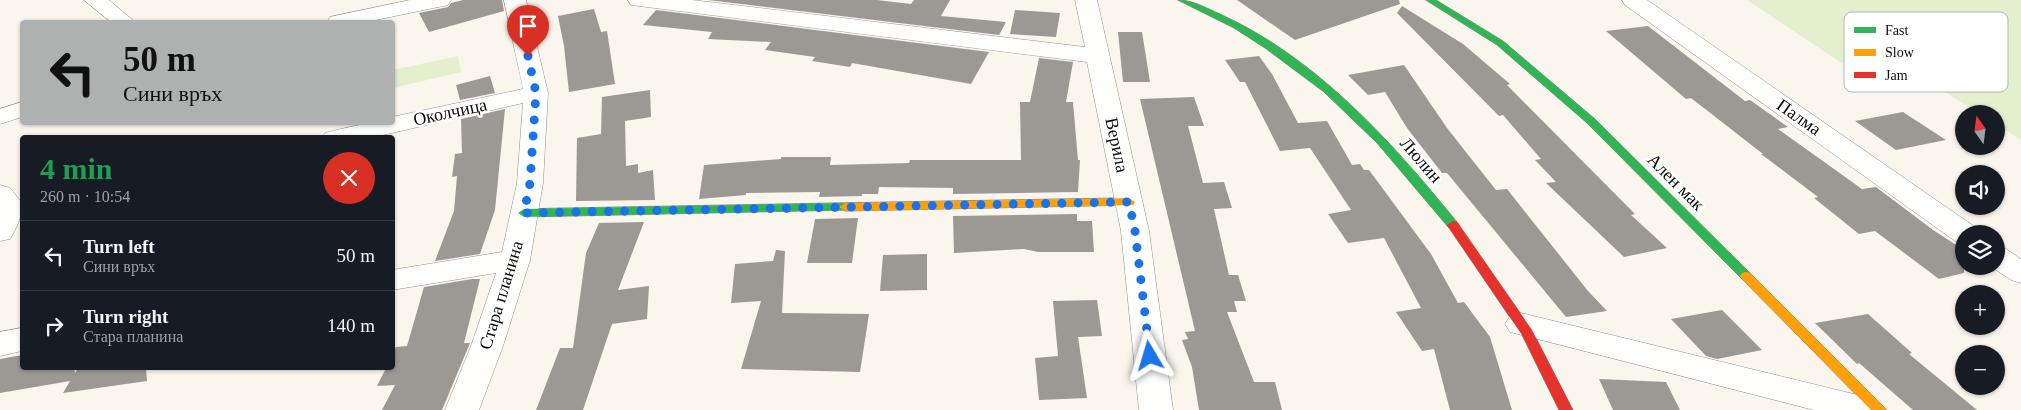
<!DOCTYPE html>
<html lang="en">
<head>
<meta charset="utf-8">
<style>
	:root { --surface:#171b24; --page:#242831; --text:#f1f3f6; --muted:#9ea1a6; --line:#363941 }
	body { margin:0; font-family:"Times New Roman",serif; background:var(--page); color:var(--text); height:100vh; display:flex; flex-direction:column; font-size:19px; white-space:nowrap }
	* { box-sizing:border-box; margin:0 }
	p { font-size:16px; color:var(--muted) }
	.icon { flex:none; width:28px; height:28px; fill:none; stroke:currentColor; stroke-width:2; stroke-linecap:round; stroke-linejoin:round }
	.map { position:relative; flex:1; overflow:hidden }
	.panel { position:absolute; left:20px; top:135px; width:375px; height:235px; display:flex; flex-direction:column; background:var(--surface); border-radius:5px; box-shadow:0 1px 4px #0004 }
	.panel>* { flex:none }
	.banner { position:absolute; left:20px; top:20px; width:375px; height:105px; border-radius:5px; box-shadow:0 1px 4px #0004; background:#afb0b0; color:#111; overflow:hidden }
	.needle { width:32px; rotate:346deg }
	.fabs { position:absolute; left:1955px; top:105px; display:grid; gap:10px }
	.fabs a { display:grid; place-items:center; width:50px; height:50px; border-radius:50%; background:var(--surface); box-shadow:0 1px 4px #0004; font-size:25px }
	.pin { position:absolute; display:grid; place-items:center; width:42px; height:42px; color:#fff; margin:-51px -21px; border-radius:50% 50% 50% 0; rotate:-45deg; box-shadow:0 0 5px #0007 }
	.pin .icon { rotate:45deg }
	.me { position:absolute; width:55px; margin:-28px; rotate:353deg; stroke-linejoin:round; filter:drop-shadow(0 0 4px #0008) }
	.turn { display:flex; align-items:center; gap:18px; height:105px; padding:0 20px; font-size:22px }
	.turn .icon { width:65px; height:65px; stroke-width:2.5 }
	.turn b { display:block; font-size:35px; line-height:42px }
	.round { display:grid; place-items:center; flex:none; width:52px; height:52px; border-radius:26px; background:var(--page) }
	.overview { display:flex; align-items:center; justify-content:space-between; height:85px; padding:0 20px }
	h1 { font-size:30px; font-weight:800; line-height:38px; color:#1e9e55 }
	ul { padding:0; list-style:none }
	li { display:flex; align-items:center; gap:15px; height:70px; padding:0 20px; border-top:1px solid var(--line) }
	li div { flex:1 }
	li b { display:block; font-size:19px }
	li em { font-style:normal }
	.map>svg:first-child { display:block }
	.green { fill:#e3efcd }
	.building { fill:#9c9894 }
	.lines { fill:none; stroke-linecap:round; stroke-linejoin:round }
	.street-casing { stroke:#93918d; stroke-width:1 }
	.fast-casing { stroke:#898783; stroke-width:1 }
	.slow-casing { stroke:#898783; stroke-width:1 }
	.jam-casing { stroke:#898783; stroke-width:1 }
	.street { fill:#fefefc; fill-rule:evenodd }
	.fast { fill:#30b455; fill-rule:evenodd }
	.slow { fill:#ff9f0a; fill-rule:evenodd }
	.jam { fill:#e5322d; fill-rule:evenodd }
	.route { stroke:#1a73e8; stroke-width:9; stroke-dasharray:0 16.2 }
	.labels { text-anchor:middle; stroke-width:5; stroke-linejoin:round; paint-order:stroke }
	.street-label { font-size:18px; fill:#0b0b0b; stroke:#fff }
	.key { fill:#fff; stroke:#b6b6b6; stroke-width:1 }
	.key-label { font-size:14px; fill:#0b0b0b }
</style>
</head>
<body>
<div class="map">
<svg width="2021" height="410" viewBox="0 0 2021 410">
	<rect width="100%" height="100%" fill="#faf6ed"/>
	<!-- green -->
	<g class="green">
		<path d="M 1747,0 L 2021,0 L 2021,140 L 1996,124 L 1996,114 L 1980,114 L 1939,88 L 1840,62 Z"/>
		<path d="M 458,56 L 461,72 L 393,88 L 393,70 Z"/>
	</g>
	<!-- building -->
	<g class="building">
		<path d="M 463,0 L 502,0 L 504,11 L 429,32 L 419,13 L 448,7 L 451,3 Z"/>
		<path d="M 708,0 L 877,0 L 911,4 L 914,0 L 950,0 L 941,16 L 1006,22 L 999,35 Z"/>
		<path d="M 1237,0 L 1399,0 L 1400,4 L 1295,40 Z"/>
		<path d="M 1402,6 L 1463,44 L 1510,84 L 1507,85 L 1635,214 L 1631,215 L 1667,248 L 1624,257 L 1546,183 L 1556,182 L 1535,160 L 1541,159 L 1503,115 L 1499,116 L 1397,13 Z"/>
		<path d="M 594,9 L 601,32 L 607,31 L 615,84 L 569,92 L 564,46 L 558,16 Z"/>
		<path d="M 656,10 L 989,52 L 971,84 L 852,63 L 850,67 L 812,61 L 815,57 L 765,50 L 771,42 L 708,39 L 712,32 L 643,25 Z"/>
		<path d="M 1015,10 L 1060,13 L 1056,37 L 1010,34 Z"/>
		<path d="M 1648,26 L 1745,101 L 1750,100 L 1788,127 L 1778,129 L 1862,189 L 1876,187 L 1933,230 L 1964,250 L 1964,273 L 1939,279 L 1875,231 L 1859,234 L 1814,198 L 1818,197 L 1761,154 L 1763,154 L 1691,98 L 1686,99 L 1606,31 Z"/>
		<path d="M 1118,32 L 1142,32 L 1150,82 L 1123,82 Z"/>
		<path d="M 1259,56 L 1272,74 L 1298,123 L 1327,121 L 1352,165 L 1360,164 L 1364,170 L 1369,170 L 1431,254 L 1458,303 L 1464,302 L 1490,337 L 1512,410 L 1450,410 L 1434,349 L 1422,351 L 1396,312 L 1421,308 L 1384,238 L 1348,243 L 1328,214 L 1351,210 L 1310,148 L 1280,151 L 1245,82 L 1240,82 L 1225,60 Z"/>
		<path d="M 1039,58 L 1073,62 L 1066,102 L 1073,102 L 1078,160 L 1080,160 L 1078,192 L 953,194 L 953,188 L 879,187 L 878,194 L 862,194 L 862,196 L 819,197 L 820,192 L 746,193 L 746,195 L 699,199 L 704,165 L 781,159 L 781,157 L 831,157 L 830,165 L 909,163 L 910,160 L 1021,160 L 1020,102 L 1030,102 Z"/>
		<path d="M 1404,65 L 1447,128 L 1496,190 L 1507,189 L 1588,291 L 1607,311 L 1566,317 L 1447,173 L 1442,173 L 1407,128 L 1385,92 L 1368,95 L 1348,75 Z"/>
		<path d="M 490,76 L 495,93 L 460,100 L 456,85 Z"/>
		<path d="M 650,90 L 651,117 L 625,121 L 626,166 L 638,164 L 638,173 L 653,170 L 655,200 L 576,201 L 577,138 L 601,134 L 602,97 Z"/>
		<path d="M 1194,97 L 1204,126 L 1188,126 L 1203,183 L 1224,182 L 1232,208 L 1214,209 L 1229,275 L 1238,275 L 1246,301 L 1234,301 L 1237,312 L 1227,312 L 1254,382 L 1275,382 L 1282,410 L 1199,410 L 1192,367 L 1182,340 L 1188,339 L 1185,332 L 1195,331 L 1140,99 Z"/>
		<path d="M 505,109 L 495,210 L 480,254 L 435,261 L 454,211 L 457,176 L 452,177 L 455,154 L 462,153 L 461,119 Z"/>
		<path d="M 1903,112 L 1946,140 L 1896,150 L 1855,121 Z"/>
		<path d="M 1077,214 L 1077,221 L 1092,221 L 1094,252 L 1038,252 L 1024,249 L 954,253 L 953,216 Z"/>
		<path d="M 858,218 L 852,263 L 807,263 L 815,219 Z"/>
		<path d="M 644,222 L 618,290 L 649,286 L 647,319 L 612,324 L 583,410 L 536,410 L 560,348 L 573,348 L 586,253 L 599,223 Z"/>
		<path d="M 776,250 L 785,251 L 782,313 L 869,314 L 860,372 L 741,369 L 761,301 L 731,303 L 735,264 L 773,261 Z"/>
		<path d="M 927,254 L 927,290 L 880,291 L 883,255 Z"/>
		<path d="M 472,279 L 480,279 L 464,343 L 470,343 L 442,410 L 382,410 L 395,385 L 377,386 L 386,368 L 392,368 L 392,354 L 396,347 L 407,346 L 424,287 Z"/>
		<path d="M 1097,300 L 1102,336 L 1078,337 L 1087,398 L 1039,400 L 1035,358 L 1058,356 L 1053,301 Z"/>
		<path d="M 1722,310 L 1762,350 L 1717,359 L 1706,356 L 1671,319 Z"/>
		<path d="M 1868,314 L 1912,353 L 1909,354 L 1977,410 L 1913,410 L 1859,363 L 1857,364 L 1815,323 Z"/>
		<path d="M 22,355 L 22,368 L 74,368 L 75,373 L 78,368 L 146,368 L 147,381 L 63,393 L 70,381 L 0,393 L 0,359 Z"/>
		<path d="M 1599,379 L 1666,382 L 1680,410 L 1613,410 Z"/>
	</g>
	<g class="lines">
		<!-- street casing -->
		<g class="street-casing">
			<g id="street">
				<path d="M 84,0 L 109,0 L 135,22 L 111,22 Z"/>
				<path d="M 410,0 L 451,0 L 448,5 L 366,22 L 327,22 L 330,17 Z"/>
				<path d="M 504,0 L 526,0 L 548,93 L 543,183 L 530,260 L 503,346 L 479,410 L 445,410 L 471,346 L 496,273 L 392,290 L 392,270 L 502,252 L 517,183 L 523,103 L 370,138 L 322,138 L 325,133 C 348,127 369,122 392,122 L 392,117 L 523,89 Z"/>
				<path d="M 628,0 L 692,0 L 1085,47 L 1075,0 L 1097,0 L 1149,231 L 1173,410 L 1139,410 L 1121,231 L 1087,62 L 631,5 Z"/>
				<path d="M 1622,0 L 1647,0 L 1975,227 L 1979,234 L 1964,234 L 1964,243 L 1955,241 L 1625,5 Z"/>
				<path d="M 22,102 L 22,117 L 0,124 L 0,109 Z"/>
				<path d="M 0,185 L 10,188 L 22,203 C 22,217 17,227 10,239 L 0,241 Z"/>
				<path d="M 1996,246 L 2006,249 L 2021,259 L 2021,283 L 2011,280 L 1990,266 L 1996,266 Z"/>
				<path d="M 1521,313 L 1866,397 L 1878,401 L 1883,410 L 1814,410 L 1510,332 L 1505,324 L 1510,316 Z"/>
				<path d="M 22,328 L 22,351 L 0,356 L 0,332 Z"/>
			</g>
		</g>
		<!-- fast casing -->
		<g class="fast-casing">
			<g id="fast">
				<path d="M 1178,0 C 1193,0 1206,8 1220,14 C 1317,58 1392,142 1457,222 L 1459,225 L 1457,228 L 1449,228 L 1377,143 L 1324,92 L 1265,48 L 1234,28 Z"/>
				<path d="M 1426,0 L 1436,0 L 1503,41 L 1595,119 L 1750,273 L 1752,276 L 1750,279 L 1742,279 L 1587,123 L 1497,45 Z"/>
				<path d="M 845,203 L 851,207 L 849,210 L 524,217 L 518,213 L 524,209 Z"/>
			</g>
		</g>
		<!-- slow casing -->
		<g class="slow-casing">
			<g id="slow">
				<path d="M 1129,198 L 1135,202 L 1133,205 L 845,211 L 839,207 L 845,203 Z"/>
				<path d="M 1746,272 L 1750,273 L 1887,410 L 1871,410 L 1742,279 L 1740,276 L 1742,273 Z"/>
			</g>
		</g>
		<!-- jam casing -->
		<g class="jam-casing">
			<path id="jam" d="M 1453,221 L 1457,222 L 1532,330 L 1573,410 L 1559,410 L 1522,335 L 1447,225 Z"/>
		</g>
		<!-- street -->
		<use href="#street" class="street"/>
		<!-- fast -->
		<use href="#fast" class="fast"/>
		<!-- slow -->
		<use href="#slow" class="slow"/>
		<!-- jam -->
		<use href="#jam" class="jam"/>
	</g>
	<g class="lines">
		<!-- route -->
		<path class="route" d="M 528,56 L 536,93 L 530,183 L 524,213 L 1129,202 L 1135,231 L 1150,356"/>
	</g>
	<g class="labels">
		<!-- street labels -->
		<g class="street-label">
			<text transform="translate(450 112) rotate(-12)" y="6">Околчица</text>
			<text transform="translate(1799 117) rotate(35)" y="6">Палма</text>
			<text transform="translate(1117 145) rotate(78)" y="6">Верила</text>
			<text transform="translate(1421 160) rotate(49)" y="6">Люлин</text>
			<text transform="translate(1676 182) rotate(45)" y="6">Ален мак</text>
			<text transform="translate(501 295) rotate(-73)" y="6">Стара планина</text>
		</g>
	</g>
	<!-- legend -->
	<rect x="1844" y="12" width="164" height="80" rx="8" class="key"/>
	<rect x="1854" y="27" width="22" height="6" fill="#30b455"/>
	<rect x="1854" y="49" width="22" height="7" fill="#ff9f0a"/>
	<rect x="1854" y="72" width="22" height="6" fill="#e5322d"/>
	<g class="key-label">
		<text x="1885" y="35">Fast</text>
		<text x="1885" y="57">Slow</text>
		<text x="1885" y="80">Jam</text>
	</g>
</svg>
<div class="fabs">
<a><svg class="needle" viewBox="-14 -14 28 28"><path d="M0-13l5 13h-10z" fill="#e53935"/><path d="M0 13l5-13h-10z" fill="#9ea1a6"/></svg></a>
<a><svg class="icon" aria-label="sound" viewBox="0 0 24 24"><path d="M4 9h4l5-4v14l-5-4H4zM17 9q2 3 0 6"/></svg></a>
<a><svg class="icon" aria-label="layers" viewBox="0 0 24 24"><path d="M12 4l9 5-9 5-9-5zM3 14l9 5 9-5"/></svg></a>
<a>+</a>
<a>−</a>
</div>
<div class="pin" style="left:528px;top:56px;background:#d93025"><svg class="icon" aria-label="arrive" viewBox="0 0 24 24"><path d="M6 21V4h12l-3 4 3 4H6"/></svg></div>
<svg class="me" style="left:1150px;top:356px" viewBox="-20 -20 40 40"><path d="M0-17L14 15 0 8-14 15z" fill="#1a73e8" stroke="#fff" stroke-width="4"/></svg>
<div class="banner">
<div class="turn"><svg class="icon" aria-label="left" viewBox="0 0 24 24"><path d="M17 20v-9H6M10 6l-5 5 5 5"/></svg><div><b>50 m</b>Сини връх</div></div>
</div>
<section class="panel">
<div class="overview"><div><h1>4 min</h1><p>260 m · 10:54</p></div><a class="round" style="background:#d93025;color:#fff"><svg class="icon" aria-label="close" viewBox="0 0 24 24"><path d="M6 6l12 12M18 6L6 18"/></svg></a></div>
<ul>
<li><svg class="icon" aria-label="left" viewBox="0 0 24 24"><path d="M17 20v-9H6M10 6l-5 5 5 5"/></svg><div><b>Turn left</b><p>Сини връх</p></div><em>50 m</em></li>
<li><svg class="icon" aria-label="right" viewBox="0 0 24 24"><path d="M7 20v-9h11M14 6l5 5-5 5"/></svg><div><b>Turn right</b><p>Стара планина</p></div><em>140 m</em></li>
</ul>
</section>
</div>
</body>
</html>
